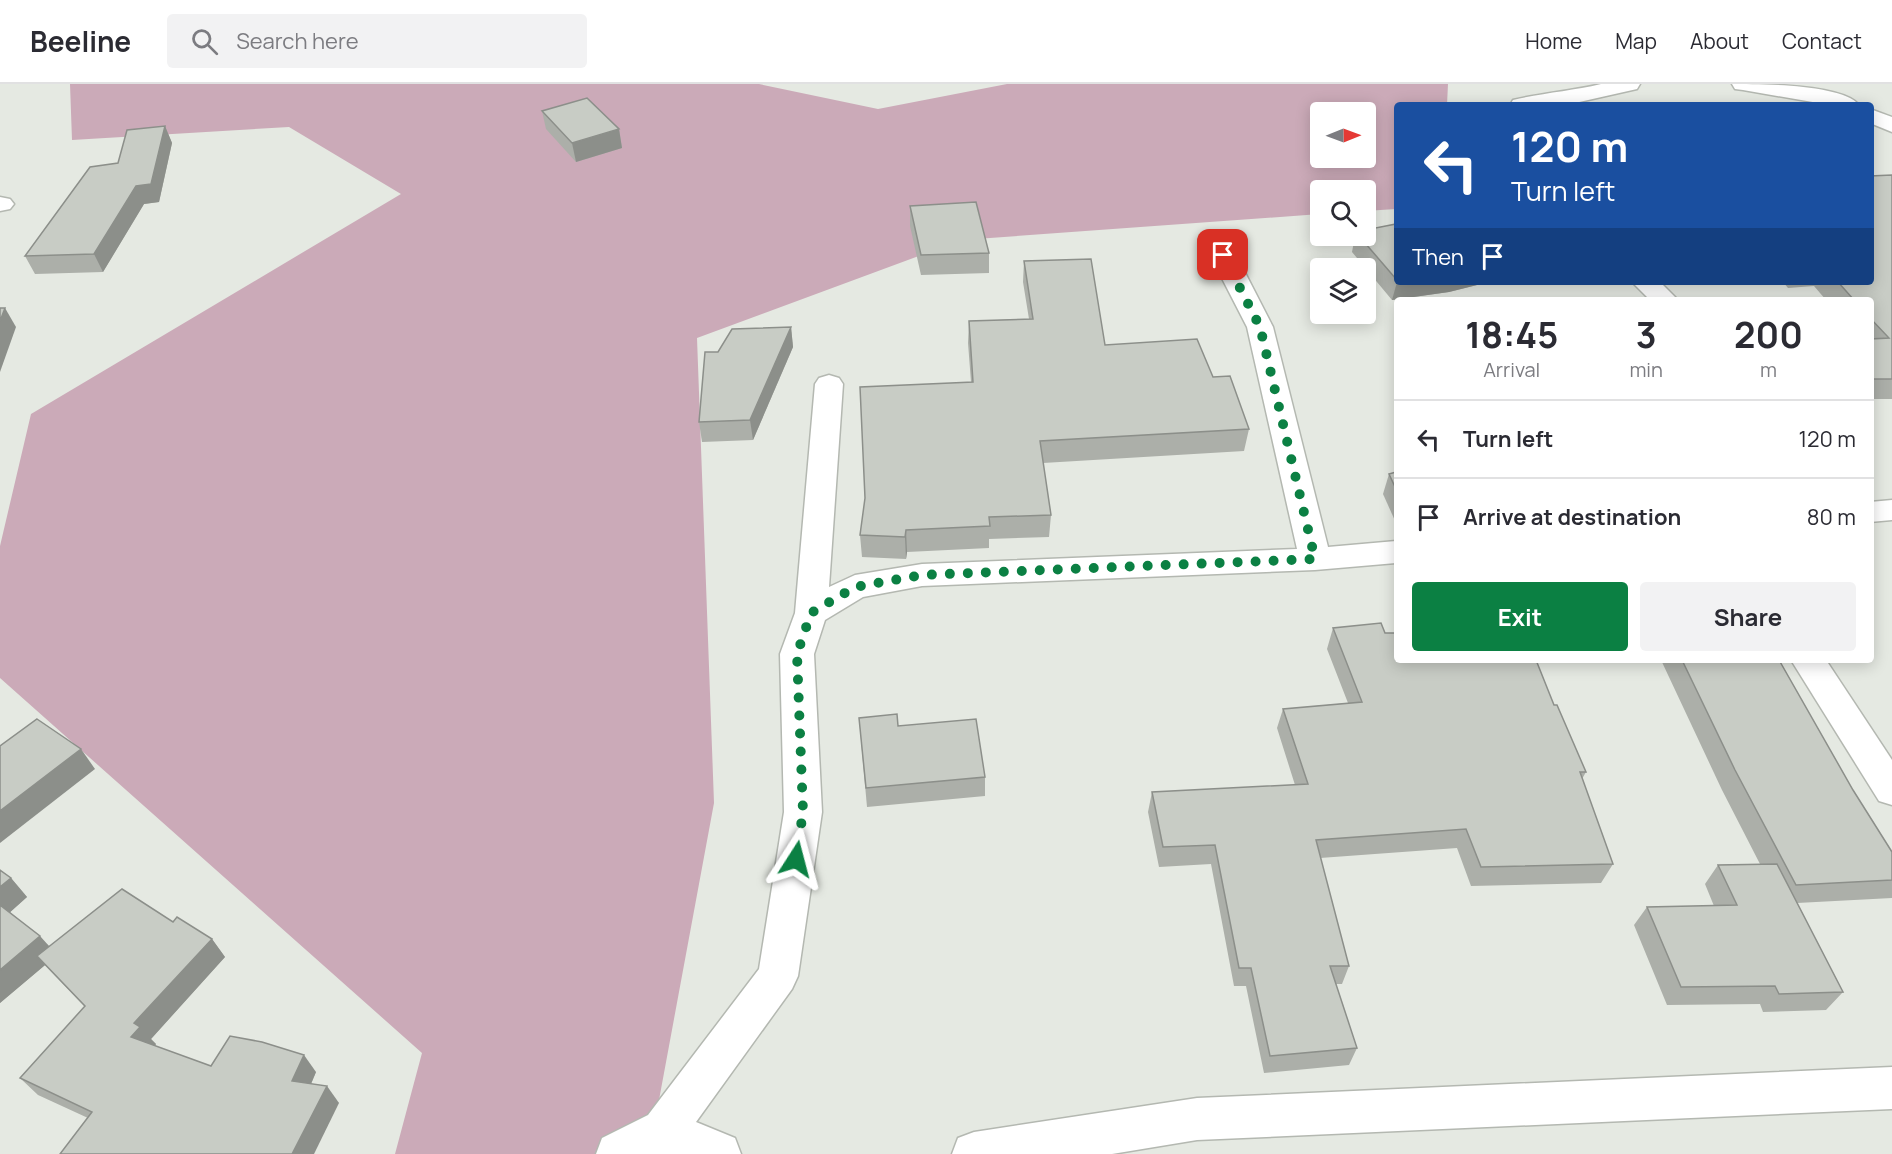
<!DOCTYPE html>
<html lang="en">
<head>
<meta charset="utf-8">
<style>
	:root { --surface:#fff; --page:#f2f2f3; --text:#2b2b33; --muted:#7c7c81; --line:#e1e1e2; --accent:#0b8043 }
	body { margin:0; font-family:Manrope,sans-serif; background:var(--page); color:var(--text); height:100vh; display:flex; flex-direction:column; font-size:22px; white-space:nowrap }
	* { box-sizing:border-box; margin:0 }
	p { font-size:20px; color:var(--muted) }
	.icon { flex:none; width:33px; height:33px; fill:none; stroke:currentColor; stroke-width:2; stroke-linecap:round; stroke-linejoin:round }
	.map { position:relative; flex:1; overflow:hidden }
	.drawer { position:absolute; left:1394px; top:213px; width:480px; height:366px; display:flex; flex-direction:column; background:var(--surface); border-radius:6px; box-shadow:0 3px 15px #0003 }
	.drawer>* { flex:none }
	.hud { position:absolute; left:1394px; top:18px; width:480px; height:183px; border-radius:6px; box-shadow:0 3px 15px #0003; background:#1a4fa0; color:#fff; overflow:hidden }
	.needle { width:39px; rotate:89deg }
	.fabs { position:absolute; left:1310px; top:18px; display:grid; gap:12px }
	.fabs a { display:grid; place-items:center; width:66px; height:66px; border-radius:6px; background:var(--surface); box-shadow:0 3px 15px #0003; font-size:30px }
	.pin { position:absolute; display:grid; place-items:center; width:51px; height:51px; color:#fff; margin:-26px; border-radius:12px; box-shadow:0 3px 9px #0006 }
	.me { position:absolute; width:66px; margin:-33px; rotate:9deg; stroke-linejoin:round; filter:drop-shadow(0 0 4px #0008) }
	.turn { display:flex; align-items:center; gap:21px; height:126px; padding:0 18px; font-size:27px }
	.turn .icon { width:78px; height:78px; stroke-width:2.5 }
	.turn b { display:block; font-size:42px; line-height:51px }
	.then { display:flex; align-items:center; height:57px; padding:0 18px; background:#0003; gap:12px; font-size:22px }
	.eta { display:flex; justify-content:space-evenly; align-items:center; height:102px; text-align:center }
	.eta b { font-size:36px; font-weight:700; line-height:42px }
	.button { display:flex; gap:12px; margin-top:auto; padding:12px 18px }
	.button a { flex:1; height:69px; border-radius:6px; background:var(--accent); color:#fff; font-size:24px; font-weight:700; line-height:69px; text-align:center }
	.button a+a { background:var(--page); color:var(--text) }
	ul { padding:0; list-style:none }
	li { display:flex; align-items:center; gap:18px; height:78px; padding:0 18px; border-top:2px solid var(--line) }
	li div { flex:1 }
	li b { display:block; font-size:22px }
	li em { font-style:normal }
	header { display:flex; align-items:center; gap:36px; box-sizing:border-box; height:84px; padding:0 30px; background:var(--surface); border-bottom:2px solid var(--line) }
	header strong { font-size:28px }
	nav { display:flex; gap:33px; margin-inline-start:auto; font-size:21px }
	.search { width:420px; height:54px; background:var(--page); display:flex; align-items:center; gap:15px; box-sizing:border-box; padding:0 21px; border-radius:6px; color:var(--muted); font-size:22px }
	.map>svg:first-child { display:block }
	.green { fill:#cbaab8; fill-rule:evenodd }
	.lines { fill:none; stroke-linecap:round; stroke-linejoin:round }
	.minor-casing { stroke:#b4b8b1; stroke-width:3 }
	.minor { fill:#fff; fill-rule:evenodd }
	.wall { fill:#acafa9 }
	.shaded-wall { fill:#8c8f8a }
	.building { fill:#c8ccc5; stroke:#8c8f8a; stroke-width:1.5 }
	.route { stroke:#0b8043; stroke-width:10; stroke-dasharray:0 18 }
</style>
</head>
<body>
<header>
<strong>Beeline</strong>
<div class="search"><svg class="icon" aria-label="search" viewBox="0 0 24 24"><circle cx="10" cy="10" r="6"/><path d="M15 15l6 6"/></svg>Search here</div>
<nav><a>Home</a><a>Map</a><a>About</a><a>Contact</a></nav>
</header>
<div class="map">
<svg width="1892" height="1070" viewBox="0 0 1892 1070">
	<rect width="100%" height="100%" fill="#e5e9e2"/>
	<!-- green -->
	<path class="green" d="M 70,0 L 759,0 L 878,25 L 1007,0 L 1448,0 L 1447,21 L 1396,21 L 1396,125 L 1365,127 L 1365,106 L 1320,106 L 1320,130 L 962,156 L 697,254 L 714,719 L 649,1070 L 395,1070 L 422,969 L 0,594 L 0,462 L 31,330 L 401,110 L 289,43 L 72,56 ZM 1320,28 L 1365,28 L 1365,74 L 1320,74 Z"/>
	<g class="lines">
		<!-- minor casing -->
		<g class="minor-casing">
			<g id="minor">
				<path d="M 1601,0 L 1640,0 L 1637,5 L 1566,21 L 1510,21 L 1513,16 C 1542,9 1572,7 1601,0 Z"/>
				<path d="M 1732,0 C 1759,0 1843,0 1859,21 L 1830,21 L 1743,6 L 1735,5 Z"/>
				<path d="M 1870,25 L 1892,33 L 1892,48 L 1870,39 Z"/>
				<path d="M 0,113 L 10,115 L 14,120 L 10,125 L 0,127 Z"/>
				<path d="M 1223,163 L 1232,166 L 1236,171 L 1273,243 L 1328,463 L 1396,457 L 1396,479 L 1315,486 L 922,502 L 863,513 L 825,536 L 814,570 L 822,728 L 798,892 L 792,905 L 696,1038 L 735,1054 L 741,1070 L 596,1070 L 602,1054 L 648,1031 L 759,885 L 784,728 L 780,570 L 795,529 L 815,300 L 819,294 L 829,291 L 839,294 L 843,300 L 829,503 L 855,491 L 922,480 L 1297,465 L 1247,243 L 1210,171 L 1214,166 Z"/>
				<path d="M 1632,198 L 1660,198 L 1678,216 L 1650,216 Z"/>
				<path d="M 1892,416 L 1892,436 L 1870,438 L 1870,418 Z"/>
				<path d="M 1791,576 L 1826,576 L 1892,676 L 1892,721 L 1879,717 Z"/>
				<path d="M 1892,983 L 1892,1025 L 1197,1056 L 1112,1070 L 952,1070 L 958,1054 L 974,1048 L 1197,1014 Z"/>
			</g>
		</g>
		<!-- minor -->
		<use href="#minor" class="minor"/>
	</g>
	<!-- wall -->
	<g class="wall">
		<path d="M 542,27 L 619,45 L 622,64 L 576,78 L 546,45 Z"/>
		<path d="M 165,42 L 172,59 L 159,118 L 144,120 L 103,188 L 35,190 L 25,172 L 118,79 Z"/>
		<path d="M 1892,91 L 1892,315 L 1870,315 L 1870,216 L 1826,216 L 1814,202 L 1788,204 L 1783,198 L 1870,198 Z"/>
		<path d="M 910,122 L 989,169 L 989,189 L 921,191 L 910,142 Z"/>
		<path d="M 1396,140 L 1396,198 L 1489,198 L 1449,208 L 1392,216 L 1352,168 L 1355,152 L 1365,152 Z"/>
		<path d="M 1024,177 L 1105,261 L 1213,293 L 1249,345 L 1244,367 L 1043,379 L 1051,431 L 1049,453 L 989,455 L 989,464 L 907,468 L 906,475 L 862,473 L 860,451 L 971,298 L 968,259 L 969,237 L 1029,235 L 1023,198 Z"/>
		<path d="M 791,243 L 793,263 L 753,356 L 702,358 L 699,338 L 718,268 Z"/>
		<path d="M 1396,388 L 1396,439 L 1383,410 L 1389,390 Z"/>
		<path d="M 1333,544 L 1385,549 L 1554,621 L 1586,688 L 1582,695 L 1613,780 L 1601,799 L 1471,802 L 1457,764 L 1320,774 L 1349,882 L 1342,900 L 1336,900 L 1357,964 L 1349,981 L 1264,989 L 1246,902 L 1234,902 L 1211,780 L 1159,783 L 1148,728 L 1152,708 L 1295,701 L 1277,644 L 1283,625 L 1348,619 L 1327,565 Z"/>
		<path d="M 1661,576 L 1779,576 L 1853,706 L 1892,768 L 1892,814 L 1797,819 L 1843,908 L 1826,926 L 1763,928 L 1760,920 L 1667,921 L 1634,841 L 1647,823 L 1714,822 L 1705,800 L 1718,781 L 1760,780 L 1722,706 Z"/>
		<path d="M 859,634 L 898,642 L 985,693 L 985,712 L 867,723 Z"/>
		<path d="M 0,786 L 11,794 L 27,813 L 10,828 L 49,862 L 173,838 L 212,855 L 225,873 L 151,955 L 156,960 L 155,962 L 211,982 L 316,988 L 311,1000 L 339,1019 L 88,1034 L 38,1011 L 20,994 L 85,923 L 45,881 L 0,919 Z"/>
	</g>
	<!-- shaded-wall -->
	<g class="shaded-wall">
		<path d="M 165,42 L 172,59 L 159,118 L 144,120 L 103,188 L 94,170 Z"/>
		<path d="M 619,45 L 622,64 L 576,78 L 572,59 Z"/>
		<path d="M 1397,198 L 1489,198 L 1449,208 L 1392,216 Z"/>
		<path d="M 5,224 L 16,243 L 0,288 L 0,237 Z"/>
		<path d="M 791,243 L 793,263 L 753,356 L 750,336 Z"/>
		<path d="M 906,446 L 907,468 L 906,475 L 905,453 Z"/>
		<path d="M 81,665 L 95,685 L 0,759 L 0,727 Z"/>
		<path d="M 11,794 L 27,813 L 7,831 L 0,824 L 0,803 Z"/>
		<path d="M 40,852 L 57,871 L 0,919 L 0,886 Z"/>
		<path d="M 212,855 L 225,873 L 151,955 L 156,960 L 147,971 L 131,953 L 134,939 Z"/>
		<path d="M 304,971 L 316,988 L 305,1014 L 292,997 Z"/>
		<path d="M 327,1002 L 339,1019 L 314,1070 L 292,1070 Z"/>
	</g>
	<!-- building -->
	<g class="building">
		<path d="M 587,14 L 619,45 L 572,59 L 542,27 Z"/>
		<path d="M 165,42 L 151,100 L 136,102 L 94,170 L 25,172 L 90,83 L 118,79 L 127,46 Z"/>
		<path d="M 1892,91 L 1892,295 L 1870,295 L 1870,255 L 1889,254 L 1870,234 L 1870,216 L 1854,216 L 1838,198 L 1870,198 L 1870,92 Z"/>
		<path d="M 976,118 L 989,169 L 921,171 L 910,122 Z"/>
		<path d="M 1396,140 L 1396,195 L 1359,152 L 1365,152 L 1365,146 Z"/>
		<path d="M 1091,175 L 1105,261 L 1197,255 L 1213,293 L 1230,292 L 1249,345 L 1040,357 L 1051,431 L 989,433 L 990,442 L 906,446 L 905,453 L 860,451 L 865,414 L 860,303 L 973,298 L 969,237 L 1033,235 L 1024,177 Z"/>
		<path d="M 0,224 L 5,224 L 0,237 Z"/>
		<path d="M 791,243 L 750,336 L 699,338 L 705,268 L 718,268 L 732,245 Z"/>
		<path d="M 1396,388 L 1396,405 L 1389,390 Z"/>
		<path d="M 1381,539 L 1385,549 L 1396,549 L 1396,576 L 1536,576 L 1554,621 L 1557,621 L 1586,688 L 1580,688 L 1613,780 L 1481,783 L 1466,745 L 1316,756 L 1349,882 L 1330,882 L 1357,964 L 1270,972 L 1251,884 L 1239,884 L 1215,761 L 1163,763 L 1152,708 L 1308,700 L 1283,625 L 1362,618 L 1333,544 Z"/>
		<path d="M 1682,576 L 1779,576 L 1853,706 L 1892,768 L 1892,796 L 1796,801 L 1735,686 Z"/>
		<path d="M 897,630 L 898,642 L 976,635 L 985,693 L 866,704 L 859,634 Z"/>
		<path d="M 37,635 L 81,665 L 0,727 L 0,662 Z"/>
		<path d="M 1777,780 L 1843,908 L 1779,910 L 1775,902 L 1681,903 L 1647,823 L 1737,821 L 1718,781 Z"/>
		<path d="M 0,786 L 11,794 L 0,803 Z"/>
		<path d="M 122,805 L 173,838 L 177,833 L 212,855 L 134,939 L 140,943 L 131,953 L 211,982 L 230,952 L 262,958 L 304,971 L 292,997 L 327,1002 L 292,1070 L 60,1070 L 92,1028 L 20,994 L 85,922 L 37,872 Z"/>
		<path d="M 0,821 L 40,852 L 0,886 Z"/>
	</g>
	<g class="lines">
		<!-- route -->
		<path class="route" d="M 796,775 L 803,728 L 797,570 L 811,529 L 855,503 L 922,491 L 1315,475 L 1260,243 L 1223,171"/>
	</g>
</svg>
<div class="fabs">
<a><svg class="needle" viewBox="-14 -14 28 28"><path d="M0-13l5 13h-10z" fill="#e53935"/><path d="M0 13l5-13h-10z" fill="#7c7c81"/></svg></a>
<a><svg class="icon" aria-label="search" viewBox="0 0 24 24"><circle cx="10" cy="10" r="6"/><path d="M15 15l6 6"/></svg></a>
<a><svg class="icon" aria-label="layers" viewBox="0 0 24 24"><path d="M12 4l9 5-9 5-9-5zM3 14l9 5 9-5"/></svg></a>
</div>
<div class="pin" style="left:1223px;top:171px;background:#d93025"><svg class="icon" aria-label="arrive" viewBox="0 0 24 24"><path d="M6 21V4h12l-3 4 3 4H6"/></svg></div>
<svg class="me" style="left:796px;top:775px" viewBox="-20 -20 40 40"><path d="M0-17L14 15 0 8-14 15z" fill="#0b8043" stroke="#fff" stroke-width="4"/></svg>
<div class="hud">
<div class="turn"><svg class="icon" aria-label="left" viewBox="0 0 24 24"><path d="M17 20v-9H6M10 6l-5 5 5 5"/></svg><div><b>120 m</b>Turn left</div></div>
<div class="then">Then<svg class="icon" aria-label="arrive" viewBox="0 0 24 24"><path d="M6 21V4h12l-3 4 3 4H6"/></svg></div>
</div>
<section class="drawer">
<div class="eta">
<div><b>18:45</b><p>Arrival</p></div>
<div><b>3</b><p>min</p></div>
<div><b>200</b><p>m</p></div>
</div>
<ul>
<li><svg class="icon" aria-label="left" viewBox="0 0 24 24"><path d="M17 20v-9H6M10 6l-5 5 5 5"/></svg><div><b>Turn left</b></div><em>120 m</em></li>
<li><svg class="icon" aria-label="arrive" viewBox="0 0 24 24"><path d="M6 21V4h12l-3 4 3 4H6"/></svg><div><b>Arrive at destination</b></div><em>80 m</em></li>
</ul>
<div class="button"><a>Exit</a><a>Share</a></div>
</section>
</div>
</body>
</html>
